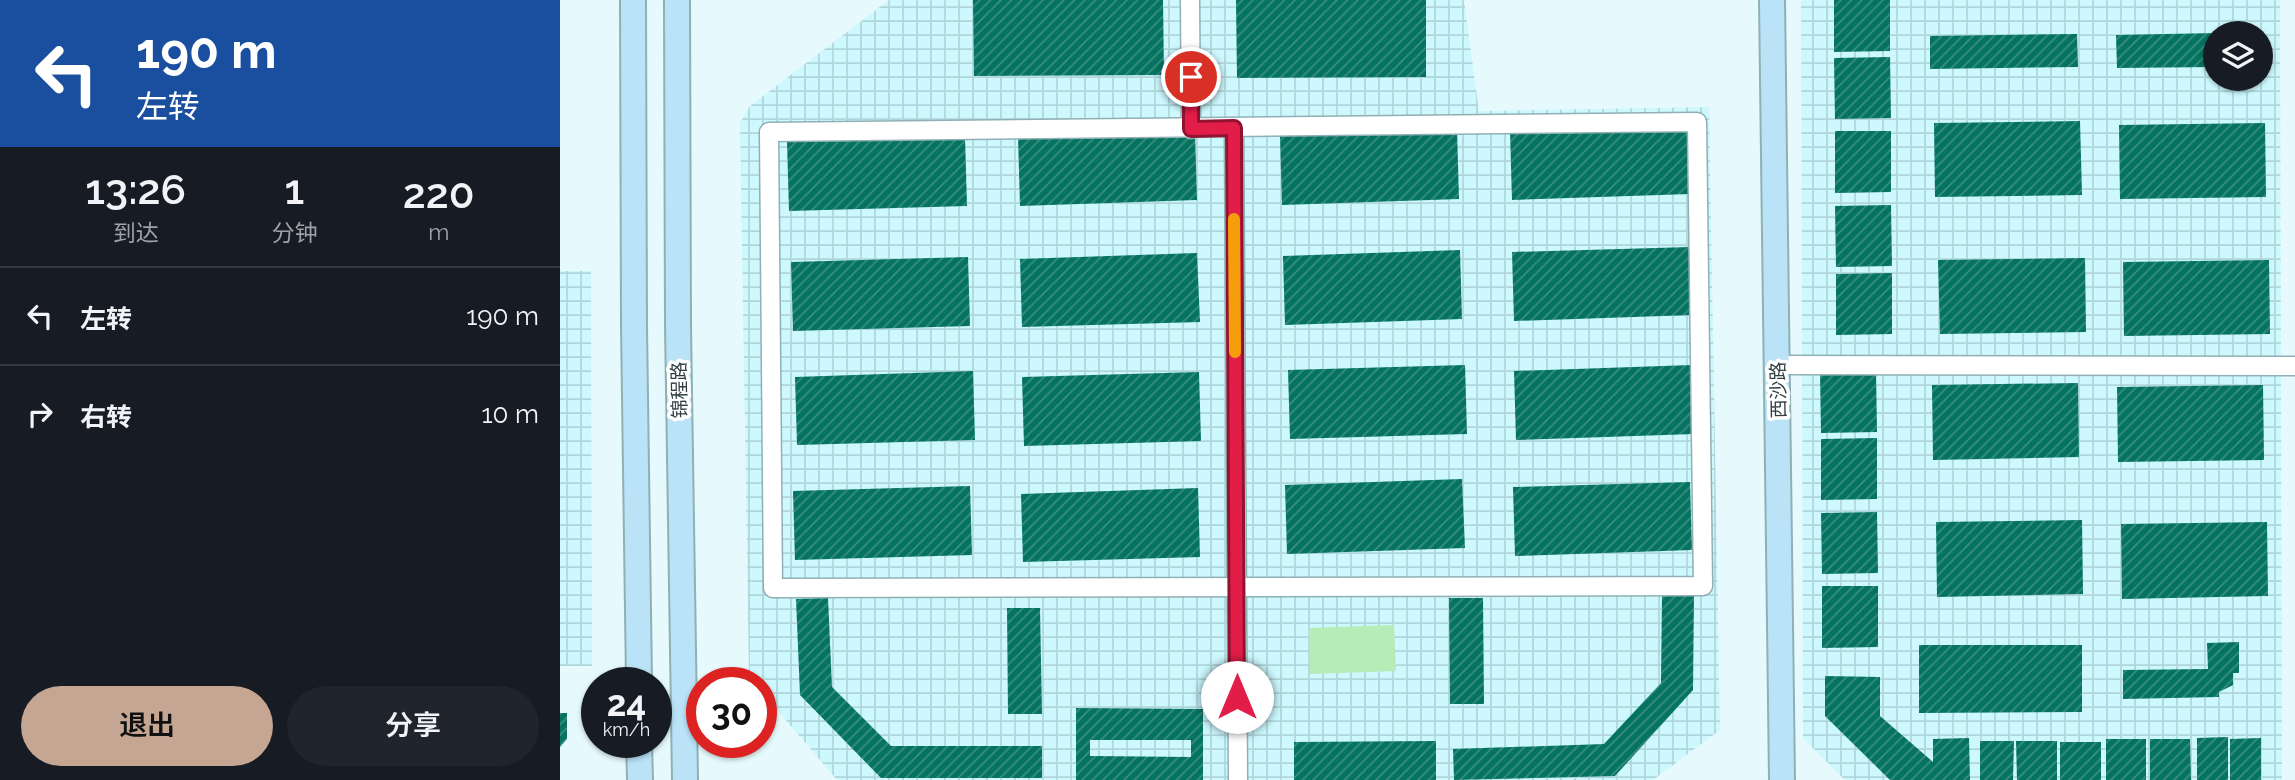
<!DOCTYPE html>
<html lang="zh">
<head>
<meta charset="utf-8">
<style>
	:root { --surface:#171b24; --page:#20242c; --text:#f1f3f6; --muted:#9ea1a6; --line:#363941; --accent:#c4a693 }
	body { margin:0; font-family:Raleway,"Noto Sans SC",sans-serif; background:var(--page); color:var(--text); height:100vh; display:flex; flex-direction:column; font-size:26px; white-space:nowrap }
	* { box-sizing:border-box; margin:0 }
	p { font-size:23px; color:var(--muted) }
	.icon { flex:none; width:38px; height:38px; fill:none; stroke:currentColor; stroke-width:2; stroke-linecap:round; stroke-linejoin:round }
	.map { position:relative; flex:1; overflow:hidden }
	.details { display:flex; flex-direction:column; background:var(--surface); width:560px }
	.details>* { flex:none }
	.hud { background:#1a4fa0; color:#fff; overflow:hidden }
	.buttons { position:absolute; left:1643px; top:21px; display:grid; gap:14px }
	.buttons a { display:grid; place-items:center; width:70px; height:70px; border-radius:50%; background:var(--surface); box-shadow:0 2px 5px #0004; font-size:35px }
	.speed { position:absolute; left:21px; top:667px; display:flex; gap:14px; font-size:35px; font-weight:700; text-align:center }
	.speed>* { display:grid; place-content:center; width:91px; height:91px; border-radius:50%; background:var(--surface); box-shadow:0 2px 5px #0004; line-height:1 }
	.speed small { font-size:18px; font-weight:400 }
	.speed .limit { border:10px solid #d22; background:#fff; color:#111 }
	.pin { position:absolute; display:grid; place-items:center; width:60px; height:60px; color:#fff; margin:-30px; border:4px solid #fff; border-radius:50%; box-shadow:0 2px 7px #0007 }
	.me { position:absolute; width:77px; margin:-38px; rotate:0deg; stroke-linejoin:round; filter:drop-shadow(0 0 5px #0008) }
	.turn { display:flex; align-items:center; gap:24px; height:147px; padding:0 21px; font-size:32px }
	.turn .icon { width:91px; height:91px; stroke-width:2.5 }
	.turn b { display:block; font-size:49px; line-height:60px }
	.eta { display:flex; justify-content:space-evenly; align-items:center; height:119px; text-align:center }
	.eta b { font-size:42px; font-weight:600; line-height:49px }
	.button { display:flex; gap:14px; margin-top:auto; padding:14px 21px }
	.button a { flex:1; height:80px; border-radius:42px; background:var(--accent); color:#111; font-size:28px; font-weight:600; line-height:80px; text-align:center }
	.button a+a { background:var(--page); color:var(--text) }
	ul { padding:0; list-style:none }
	li { display:flex; align-items:center; gap:21px; height:98px; padding:0 21px; border-top:2px solid var(--line) }
	li div { flex:1 }
	li b { display:block; font-size:26px }
	li em { font-style:normal }
	main { display:flex; flex:1; min-height:0 }
	.map>svg:first-child { display:block }
	.industrial { fill:url(#industrial-grid); fill-rule:evenodd }
	.pitch { fill:#b7ebb7 }
	.building { fill:url(#building-hatch); fill-rule:evenodd }
	.lines { fill:none; stroke-linecap:round; stroke-linejoin:round }
	.street-casing { stroke:#90b0b5; stroke-width:21 }
	.secondary-casing { stroke:#90b0b5; stroke-width:28 }
	.street { stroke:#fff; stroke-width:18 }
	.secondary { stroke:#bae3f8; stroke-width:24 }
	.route-casing { stroke:#92132f; stroke-width:18 }
	.route { stroke:#e11d48; stroke-width:12 }
	.slow { stroke:#f59e0b; stroke-width:12 }
	.labels { text-anchor:middle; stroke-width:7; stroke-linejoin:round; paint-order:stroke }
	.street-label { font-size:19px; fill:#324042; stroke:#fff }
</style>
</head>
<body>
<main>
<section class="details">
<div class="hud">
<div class="turn"><svg class="icon" aria-label="left" viewBox="0 0 24 24"><path d="M17 20v-9H6M10 6l-5 5 5 5"/></svg><div><b>190 m</b>左转</div></div>
</div>
<div class="eta">
<div><b>13:26</b><p>到达</p></div>
<div><b>1</b><p>分钟</p></div>
<div><b>220</b><p>m</p></div>
</div>
<ul>
<li><svg class="icon" aria-label="left" viewBox="0 0 24 24"><path d="M17 20v-9H6M10 6l-5 5 5 5"/></svg><div><b>左转</b></div><em>190 m</em></li>
<li><svg class="icon" aria-label="right" viewBox="0 0 24 24"><path d="M7 20v-9h11M14 6l5 5-5 5"/></svg><div><b>右转</b></div><em>10 m</em></li>
</ul>
<div class="button"><a>退出</a><a>分享</a></div>
</section>
<div class="map">
<svg width="1735" height="780" viewBox="0 0 1735 780">
	<defs>
		<pattern id="industrial-grid" width="8" height="8" patternUnits="userSpaceOnUse" patternTransform="scale(1.75)"><rect width="8" height="8" fill="#ccf8fe"/><path d="M0 4h8M4 0v8" fill="none" stroke="#b0d6db"/></pattern>
		<pattern id="building-hatch" width="6" height="6" patternUnits="userSpaceOnUse" patternTransform="scale(1.75)"><rect width="6" height="6" fill="#047461"/><path d="M-1 1l2-2M0 6l6-6M5 7l2-2" fill="none" stroke="#3d8d7f"/></pattern>
	</defs>
	<rect width="100%" height="100%" fill="#e6fafd"/>
	<!-- industrial -->
	<g class="industrial">
		<path d="M 329,0 L 904,0 L 919,111 L 1149,107 L 1160,730 L 1093,780 L 277,780 L 201,691 L 201,682 L 194,682 L 189,676 L 180,123 L 190,106 Z"/>
		<path d="M 1241,0 L 1720,0 L 1722,780 L 1285,780 L 1243,738 ZM 1656,33 L 1701,33 L 1701,79 L 1656,79 Z"/>
		<path d="M 0,271 L 31,271 L 32,666 L 0,666 Z"/>
	</g>
	<!-- pitch -->
	<path class="pitch" d="M 834,625 L 836,671 L 750,674 L 749,628 Z"/>
	<!-- building -->
	<g class="building">
		<path d="M 413,0 L 603,0 L 604,75 L 414,76 Z"/>
		<path d="M 676,0 L 866,0 L 866,77 L 677,78 Z"/>
		<path d="M 1274,0 L 1330,0 L 1330,51 L 1274,52 Z"/>
		<path d="M 1656,33 L 1656,67 L 1557,68 L 1556,35 Z"/>
		<path d="M 1701,33 L 1703,33 L 1704,66 L 1701,66 Z"/>
		<path d="M 1517,34 L 1518,67 L 1370,69 L 1370,36 Z"/>
		<path d="M 1330,57 L 1331,118 L 1275,119 L 1274,58 Z"/>
		<path d="M 1520,121 L 1522,195 L 1375,197 L 1374,123 Z"/>
		<path d="M 1705,123 L 1706,197 L 1560,199 L 1559,125 Z"/>
		<path d="M 1128,125 L 1130,194 L 952,200 L 950,131 Z"/>
		<path d="M 897,130 L 899,199 L 722,205 L 720,136 Z"/>
		<path d="M 1275,131 L 1331,131 L 1331,192 L 1275,193 Z"/>
		<path d="M 635,132 L 637,200 L 460,206 L 458,137 Z"/>
		<path d="M 405,137 L 407,206 L 229,211 L 227,142 Z"/>
		<path d="M 1331,205 L 1332,266 L 1276,267 L 1275,206 Z"/>
		<path d="M 1130,247 L 1132,315 L 954,321 L 952,252 Z"/>
		<path d="M 900,250 L 902,319 L 725,325 L 723,256 Z"/>
		<path d="M 637,253 L 640,322 L 462,327 L 460,259 Z"/>
		<path d="M 408,257 L 410,326 L 233,331 L 231,262 Z"/>
		<path d="M 1525,258 L 1526,332 L 1380,334 L 1378,260 Z"/>
		<path d="M 1709,260 L 1710,334 L 1564,336 L 1563,262 Z"/>
		<path d="M 1332,273 L 1332,334 L 1276,335 L 1276,274 Z"/>
		<path d="M 905,365 L 907,434 L 730,439 L 728,370 Z"/>
		<path d="M 1132,365 L 1134,434 L 956,440 L 954,371 Z"/>
		<path d="M 413,371 L 415,440 L 237,445 L 235,377 Z"/>
		<path d="M 1316,371 L 1317,432 L 1261,433 L 1260,372 Z"/>
		<path d="M 639,372 L 641,441 L 464,446 L 462,377 Z"/>
		<path d="M 1518,383 L 1519,457 L 1373,460 L 1372,385 Z"/>
		<path d="M 1703,385 L 1704,460 L 1558,462 L 1557,387 Z"/>
		<path d="M 1317,438 L 1317,499 L 1261,500 L 1261,439 Z"/>
		<path d="M 902,479 L 905,548 L 727,554 L 725,485 Z"/>
		<path d="M 1130,482 L 1132,550 L 955,556 L 953,487 Z"/>
		<path d="M 410,486 L 412,555 L 235,560 L 233,491 Z"/>
		<path d="M 638,488 L 640,557 L 463,562 L 461,494 Z"/>
		<path d="M 1317,512 L 1318,573 L 1262,574 L 1261,513 Z"/>
		<path d="M 1522,520 L 1523,594 L 1377,597 L 1376,522 Z"/>
		<path d="M 1707,522 L 1708,596 L 1562,599 L 1561,524 Z"/>
		<path d="M 1262,586 L 1318,586 L 1318,647 L 1262,648 Z"/>
		<path d="M 1102,593 L 1134,594 L 1133,690 L 1055,776 L 894,780 L 893,749 L 1044,744 L 1101,683 Z"/>
		<path d="M 268,598 L 272,687 L 331,746 L 482,746 L 482,778 L 321,778 L 240,695 L 236,599 Z"/>
		<path d="M 889,598 L 923,598 L 924,704 L 890,704 Z"/>
		<path d="M 447,608 L 480,608 L 482,714 L 448,714 Z"/>
		<path d="M 1679,642 L 1679,673 L 1673,673 L 1673,685 L 1659,692 L 1659,697 L 1563,699 L 1563,670 L 1648,669 L 1647,643 Z"/>
		<path d="M 1359,645 L 1522,645 L 1522,712 L 1359,713 Z"/>
		<path d="M 1265,676 L 1320,677 L 1320,716 L 1373,762 L 1373,739 L 1409,738 L 1410,780 L 1330,780 L 1265,716 Z"/>
		<path d="M 516,708 L 643,709 L 643,780 L 516,780 ZM 530,740 L 631,740 L 631,757 L 530,756 Z"/>
		<path d="M 0,713 L 7,713 L 7,739 L 0,747 Z"/>
		<path d="M 1668,737 L 1668,780 L 1637,780 L 1637,738 Z"/>
		<path d="M 1701,738 L 1701,780 L 1670,780 L 1670,739 Z"/>
		<rect x="1546" y="739" width="40" height="41"/>
		<path d="M 1590,739 L 1630,739 L 1631,780 L 1590,780 Z"/>
		<path d="M 876,741 L 876,780 L 734,780 L 734,742 Z"/>
		<path d="M 1420,741 L 1454,741 L 1453,780 L 1420,780 Z"/>
		<path d="M 1456,741 L 1497,741 L 1497,780 L 1457,780 Z"/>
		<rect x="1500" y="742" width="41" height="38"/>
	</g>
	<g class="lines">
		<!-- street casing -->
		<g class="street-casing">
			<g id="street">
				<path d="M 630,0 L 631,129"/>
				<path d="M 1137,122 L 1143,586 L 213,588 L 209,132 Z"/>
				<path d="M 674,128 L 678,780"/>
				<path d="M 1218,365 L 1735,366"/>
			</g>
		</g>
		<!-- secondary casing -->
		<g class="secondary-casing">
			<g id="secondary">
				<path d="M 73,0 L 74,326 L 79,682"/>
				<path d="M 117,0 L 118,326 L 125,780"/>
				<path d="M 1212,0 L 1222,780"/>
				<path d="M 79,742 L 80,780"/>
			</g>
		</g>
		<!-- street -->
		<use href="#street" class="street"/>
		<!-- secondary -->
		<use href="#secondary" class="secondary"/>
	</g>
	<g class="lines">
		<!-- route casing -->
		<g class="route-casing">
			<path id="route" d="M 631,77 L 631,129 L 674,128 L 677,697"/>
		</g>
		<!-- route -->
		<use href="#route" class="route"/>
		<!-- slow -->
		<path class="slow" d="M 674,219 L 675,352"/>
	</g>
	<g class="labels">
		<!-- street labels -->
		<g class="street-label">
			<text transform="translate(119 390) rotate(-91)" y="7">锦程路</text>
			<text transform="translate(1218 390) rotate(-91)" y="7">西沙路</text>
		</g>
	</g>
</svg>
<div class="buttons">
<a><svg class="icon" aria-label="layers" viewBox="0 0 24 24"><path d="M12 4l9 5-9 5-9-5zM3 14l9 5 9-5"/></svg></a>
</div>
<div class="speed"><div>24<small>km/h</small></div><div class="limit">30</div></div>
<div class="pin" style="left:631px;top:77px;background:#d93025"><svg class="icon" aria-label="arrive" viewBox="0 0 24 24"><path d="M6 21V4h12l-3 4 3 4H6"/></svg></div>
<svg class="me" style="left:677px;top:697px" viewBox="-20 -20 40 40"><circle r="19" fill="#fff"/><path d="M0-13L10 11 0 6-10 11z" fill="#e11d48"/></svg>
</div>
</main>
</body>
</html>
